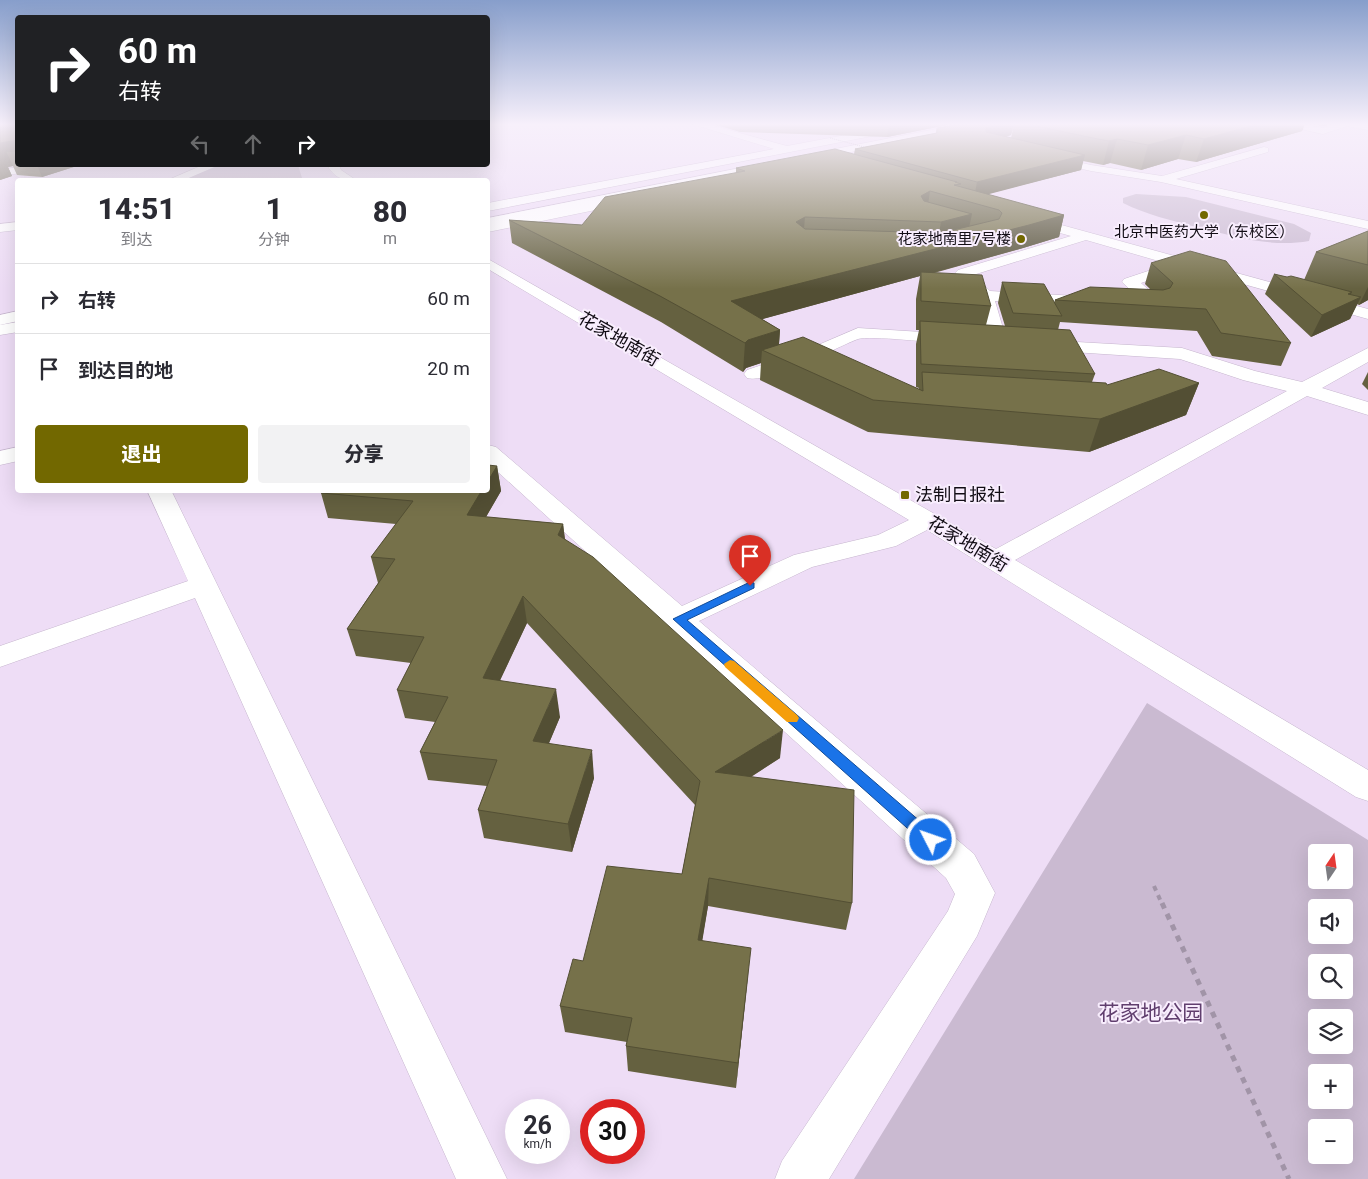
<!DOCTYPE html>
<html lang="zh">
<head>
<meta charset="utf-8">
<style>
	:root { --surface:#fff; --page:#f2f2f3; --text:#2b2b33; --muted:#7c7c81; --line:#e1e1e2; --accent:#726800 }
	body { margin:0; font-family:Roboto,"Noto Sans SC",sans-serif; background:var(--page); color:var(--text); height:100vh; display:flex; flex-direction:column; font-size:19px; white-space:nowrap }
	* { box-sizing:border-box; margin:0 }
	p { font-size:16px; color:var(--muted) }
	.icon { flex:none; width:28px; height:28px; fill:none; stroke:currentColor; stroke-width:2; stroke-linecap:round; stroke-linejoin:round }
	.map { position:relative; flex:1; overflow:hidden }
	.drawer { position:absolute; left:15px; top:178px; width:475px; height:315px; display:flex; flex-direction:column; background:var(--surface); border-radius:5px; box-shadow:0 5px 20px #0002 }
	.drawer>* { flex:none }
	.top-card { position:absolute; left:15px; top:15px; width:475px; height:152px; border-radius:5px; box-shadow:0 5px 20px #0002; background:#202124; color:#fff; overflow:hidden }
	.needle { width:32px; rotate:13deg }
	.fabs { position:absolute; left:1308px; top:844px; display:grid; gap:10px }
	.fabs a { display:grid; place-items:center; width:45px; height:45px; border-radius:5px; background:var(--surface); box-shadow:0 5px 20px #0002; font-size:25px }
	.speed { position:absolute; left:505px; top:1099px; display:flex; gap:10px; font-size:25px; font-weight:700; text-align:center }
	.speed>* { display:grid; place-content:center; width:65px; height:65px; border-radius:50%; background:var(--surface); box-shadow:0 5px 20px #0002; line-height:1 }
	.speed small { font-size:12px; font-weight:400 }
	.speed .limit { border:8px solid #d22; background:#fff; color:#111 }
	.pin { position:absolute; display:grid; place-items:center; width:42px; height:42px; color:#fff; margin:-51px -21px; border-radius:50% 50% 50% 0; rotate:-45deg; box-shadow:0 0 5px #0007 }
	.pin .icon { rotate:45deg }
	.me { position:absolute; width:55px; margin:-28px; rotate:311deg; stroke-linejoin:round; filter:drop-shadow(0 0 4px #0008) }
	.turn { display:flex; align-items:center; gap:18px; height:105px; padding:0 20px; font-size:22px }
	.turn .icon { width:65px; height:65px; stroke-width:2.5 }
	.turn b { display:block; font-size:35px; line-height:42px }
	.lanes { display:flex; align-items:center; height:48px; padding:0 20px; background:#0003; justify-content:center; gap:25px; direction:ltr }
	.lanes .off { opacity:.35 }
	.eta { display:flex; justify-content:space-evenly; align-items:center; height:85px; text-align:center }
	.eta b { font-size:30px; font-weight:800; line-height:35px }
	.button { display:flex; gap:10px; margin-top:auto; padding:10px 20px }
	.button a { flex:1; height:58px; border-radius:5px; background:var(--accent); color:#fff; font-size:20px; font-weight:800; line-height:58px; text-align:center }
	.button a+a { background:var(--page); color:var(--text) }
	ul { padding:0; list-style:none }
	li { display:flex; align-items:center; gap:15px; height:70px; padding:0 20px; border-top:1px solid var(--line) }
	li div { flex:1 }
	li b { display:block; font-size:19px }
	li em { font-style:normal }
	.map>svg:first-child { display:block }
	.green { fill:#cabad1; fill-rule:evenodd }
	.lines { fill:none; stroke-linecap:round; stroke-linejoin:round }
	.minor-casing { stroke:#c6b6ce; stroke-width:1 }
	.major-casing { stroke:#c6b6ce; stroke-width:1 }
	.path-far1 { stroke:#a194a7; stroke-width:4; stroke-dasharray:5 5; stroke-linecap:butt }
	.path { stroke:#a194a7; stroke-width:5; stroke-dasharray:6 6; stroke-linecap:butt }
	.minor { fill:#fff; fill-rule:evenodd }
	.major { fill:#fff; fill-rule:evenodd }
	.path-bridge { stroke:#a194a7; stroke-width:1; stroke-dasharray:1 1; stroke-linecap:butt }
	.wall { fill:#656140; fill-rule:evenodd }
	.shaded-wall { fill:#534f34 }
	.building { fill:#76714a; stroke:#534f34; fill-rule:evenodd }
	.route { fill:#1a73e8; stroke:#114b97 }
	.slow { fill:#f59e0b }
	.poi-dot { fill:#726800; stroke:#f8edfd; stroke-width:2 }
	.labels { text-anchor:middle; stroke-width:4; stroke-linejoin:round; paint-order:stroke }
	.far-poi-label { font-size:15px; fill:#120d15; stroke:#f8edfd }
	.street-label { font-size:18px; fill:#120d15; stroke:#f8edfd }
	.poi-label { font-size:18px; fill:#120d15; stroke:#f8edfd; text-anchor:start }
	.near-park-label { font-size:21px; fill:#603e6e; stroke:#f8edfd }
</style>
</head>
<body>
<div class="map">
<svg width="1368" height="1179" viewBox="0 0 1368 1179">
	<rect width="100%" height="100%" fill="#eeddf6"/>
	<!-- green -->
	<g class="green">
		<path d="M 220,165 L 298,165 L 302,178 L 305,180 L 183,180 Z"/>
		<path d="M 1136,194 L 1186,197 L 1294,224 L 1311,233 L 1309,241 C 1270,248 1234,236 1196,227 C 1171,220 1147,215 1123,203 L 1123,198 Z"/>
		<path d="M 1147,703 L 1368,840 L 1368,1179 L 854,1179 ZM 1316,852 L 1344,852 L 1344,880 L 1316,880 ZM 1316,908 L 1344,908 L 1344,935 L 1316,935 ZM 1316,962 L 1344,962 L 1344,990 L 1316,990 ZM 1316,1018 L 1344,1018 L 1344,1045 L 1316,1045 ZM 1316,1072 L 1344,1072 L 1344,1100 L 1316,1100 ZM 1316,1128 L 1344,1128 L 1344,1155 L 1316,1155 Z"/>
	</g>
	<g class="lines">
		<!-- minor casing -->
		<g class="minor-casing">
			<g id="minor">
				<path d="M 692,124 L 707,124 L 787,146 L 904,124 L 923,124 L 918,127 L 488,211 L 488,203 L 774,149 Z"/>
				<path d="M 1279,124 L 1299,124 L 1323,128 L 1336,124 L 1368,124 L 1368,130 L 1347,126 L 1323,134 Z"/>
				<path d="M 1264,147 L 1268,148 L 1268,152 L 1176,179 L 1368,221 L 1368,229 L 1161,182 L 1091,171 L 1043,160 L 1042,158 L 1047,155 L 1091,165 L 1162,176 Z"/>
				<path d="M 32,165 L 62,165 L 56,168 L 0,176 L 0,170 Z"/>
				<path d="M 203,165 L 219,165 L 184,180 L 168,180 Z"/>
				<path d="M 327,165 L 339,165 L 341,170 L 356,180 C 341,180 335,178 327,165 Z"/>
				<path d="M 635,194 L 641,198 L 639,201 L 488,232 L 488,224 Z"/>
				<path d="M 1025,215 L 1368,309 L 1368,319 L 1186,268 L 1141,283 L 1162,302 L 1164,305 L 1162,308 L 1135,307 L 1133,304 L 1140,299 L 1122,282 L 1124,279 L 1169,264 L 1086,240 L 973,275 L 990,291 L 1093,297 L 1101,302 L 1093,307 L 995,301 L 1007,342 L 1004,346 L 992,346 L 977,297 L 955,273 L 958,270 L 1071,236 L 1020,222 L 1018,219 Z"/>
				<path d="M 18,222 L 18,230 L 0,232 L 0,224 Z"/>
				<path d="M 488,259 L 996,549 L 1287,391 L 1243,380 L 1180,359 L 1042,350 L 1036,349 L 1033,345 L 1036,341 L 1042,340 L 1182,348 L 1255,371 L 1302,382 L 1368,348 L 1368,362 L 1322,388 L 1368,402 L 1368,415 L 1307,396 L 1015,560 L 1368,770 L 1368,801 L 1356,797 L 927,530 L 896,546 L 812,567 L 699,621 L 974,854 L 995,893 L 977,936 L 829,1179 L 775,1179 L 782,1161 L 948,911 L 955,894 L 946,878 L 488,463 L 488,445 L 496,447 L 682,606 L 794,555 L 878,535 L 909,520 L 488,269 Z"/>
				<path d="M 18,322 L 18,332 L 0,335 L 0,325 Z"/>
				<path d="M 858,328 L 954,334 L 960,335 L 963,339 L 960,343 L 954,344 C 937,343 869,335 858,339 C 834,348 770,384 747,378 L 744,374 L 747,370 L 804,351 Z"/>
				<path d="M 18,447 L 18,461 L 0,465 L 0,451 Z"/>
				<path d="M 147,490 L 171,490 L 507,1179 L 456,1179 L 195,598 L 0,667 L 0,646 L 188,581 Z"/>
			</g>
		</g>
		<!-- major casing -->
		<g class="major-casing">
			<g id="major">
				<path d="M 961,124 L 979,124 L 974,127 L 488,226 L 488,218 Z"/>
				<path d="M 18,311 L 18,321 L 0,325 L 0,315 Z"/>
			</g>
		</g>
		<!-- path-far1 -->
		<path class="path-far1" d="M 1154,886 L 1162,904"/>
		<!-- path -->
		<path class="path" d="M 1162,903 L 1289,1179"/>
		<!-- minor -->
		<use href="#minor" class="minor"/>
		<!-- major -->
		<use href="#major" class="major"/>
		<!-- path-bridge -->
		<path class="path-bridge" d="M 830,138 L 868,148"/>
	</g>
	<!-- wall -->
	<g class="wall">
		<path d="M 0,124 L 18,124 L 18,165 L 80,165 L 42,177 L 17,175 L 13,166 L 8,167 L 12,176 L 0,180 Z"/>
		<path d="M 713,124 L 952,124 L 887,137 L 740,132 Z"/>
		<path d="M 961,124 L 1014,124 L 1011,135 L 1006,137 L 1011,138 L 1014,124 L 1305,124 L 1302,131 L 1196,162 L 1178,159 L 1141,170 L 1110,163 L 1103,165 L 1083,161 L 1081,170 L 987,194 L 1064,215 L 1059,237 L 1023,248 L 934,273 L 991,306 L 986,325 L 1005,326 L 998,303 L 1002,282 L 1054,303 L 1055,300 L 1151,290 L 1145,284 L 1151,263 L 1291,343 L 1281,366 L 1212,356 L 1197,331 L 1060,322 L 1058,330 L 1095,374 L 1092,382 L 1107,385 L 1199,383 L 1186,415 L 1089,452 L 868,432 L 760,380 L 761,363 L 746,368 L 743,372 L 661,322 L 512,243 L 509,220 L 582,225 L 736,173 L 736,168 L 854,154 L 855,149 L 936,133 L 937,128 ZM 920,276 L 916,299 L 916,330 L 919,330 L 916,344 L 916,387 L 919,388 L 919,389 L 779,344 L 780,330 L 762,319 Z"/>
		<path d="M 1309,124 L 1332,124 L 1323,126 Z"/>
		<path d="M 1368,231 L 1368,300 L 1359,305 L 1357,304 L 1350,319 L 1311,337 L 1265,294 L 1274,274 L 1287,277 L 1304,280 L 1316,252 Z"/>
		<path d="M 1368,372 L 1368,390 L 1362,384 Z"/>
		<path d="M 497,466 L 501,491 L 486,517 L 563,524 L 565,539 L 780,758 L 751,777 L 852,903 L 846,930 L 708,906 L 702,940 L 748,975 L 736,1088 L 628,1071 L 626,1046 L 627,1042 L 565,1032 L 560,1006 L 583,961 L 682,874 L 695,805 L 527,623 L 500,680 L 560,717 L 549,743 L 594,778 L 572,852 L 484,838 L 478,810 L 487,786 L 428,780 L 420,752 L 435,722 L 405,718 L 397,690 L 411,663 L 356,656 L 347,629 L 378,583 L 371,557 L 396,524 L 328,518 L 321,493 Z"/>
	</g>
	<!-- shaded-wall -->
	<g class="shaded-wall">
		<path d="M 889,124 L 952,124 L 887,137 Z"/>
		<path d="M 1005,124 L 1014,124 L 1011,135 L 984,142 L 986,128 Z"/>
		<path d="M 1258,124 L 1305,124 L 1302,131 L 1196,162 L 1204,139 Z"/>
		<path d="M 1324,124 L 1332,124 L 1323,126 Z"/>
		<path d="M 1186,135 L 1178,159 L 1141,170 L 1148,145 Z"/>
		<path d="M 1117,139 L 1110,163 L 1103,165 L 1109,141 Z"/>
		<path d="M 18,140 L 18,152 L 6,151 L 13,166 L 8,167 L 12,176 L 0,180 L 0,143 Z"/>
		<path d="M 1085,155 L 1081,170 L 974,198 L 977,182 Z"/>
		<path d="M 37,165 L 80,165 L 42,177 Z"/>
		<path d="M 930,191 L 927,212 L 921,196 Z"/>
		<path d="M 972,214 L 967,237 L 937,245 L 941,222 Z"/>
		<path d="M 1064,215 L 1059,237 L 1023,248 L 921,276 L 921,272 L 920,276 L 730,328 L 731,301 Z"/>
		<path d="M 805,217 L 803,240 L 796,222 Z"/>
		<path d="M 1368,287 L 1368,300 L 1359,305 Z"/>
		<path d="M 1352,292 L 1346,304 L 1361,297 L 1350,319 L 1311,337 L 1322,315 L 1348,294 Z"/>
		<path d="M 780,330 L 778,357 L 762,350 L 761,363 L 746,368 L 743,372 L 745,343 L 748,340 Z"/>
		<path d="M 1199,383 L 1186,415 L 1089,452 L 1100,419 Z"/>
		<path d="M 497,466 L 501,491 L 472,541 L 467,515 L 482,490 L 488,490 L 488,481 Z"/>
		<path d="M 563,524 L 566,550 L 558,535 Z"/>
		<path d="M 523,596 L 527,623 L 488,706 L 483,678 Z"/>
		<path d="M 556,689 L 560,717 L 538,769 L 533,741 Z"/>
		<path d="M 783,730 L 780,758 L 714,800 L 715,772 Z"/>
		<path d="M 592,750 L 594,778 L 572,852 L 568,824 Z"/>
		<path d="M 709,878 L 708,906 L 698,967 L 698,940 Z"/>
		<path d="M 751,948 L 748,975 L 736,1088 L 738,1063 Z"/>
	</g>
	<!-- building -->
	<g class="building">
		<path d="M 0,124 L 18,124 L 18,140 L 0,143 Z"/>
		<path d="M 961,124 L 1005,124 L 986,128 L 986,132 L 1085,155 L 977,182 L 855,149 L 937,133 L 937,128 Z"/>
		<path d="M 1026,124 L 1258,124 L 1204,139 L 1186,135 L 1148,145 L 1117,139 L 1109,141 L 1098,139 Z"/>
		<path d="M 835,149 L 957,182 L 955,182 L 961,184 L 954,185 L 1064,215 L 1029,225 L 731,301 L 780,330 L 748,340 L 745,343 L 660,296 L 509,220 L 582,225 L 605,197 L 745,171 L 736,168 ZM 930,191 L 999,210 L 1002,213 L 999,219 L 941,233 L 805,229 L 796,222 L 805,217 L 941,222 L 972,214 L 924,201 L 921,196 Z"/>
		<path d="M 18,150 L 18,152 L 6,151 Z"/>
		<path d="M 1368,231 L 1368,265 L 1316,252 Z"/>
		<path d="M 1190,251 L 1226,261 L 1291,343 L 1221,333 L 1206,309 L 1055,300 L 1090,287 L 1163,290 L 1170,288 L 1173,283 L 1151,263 Z"/>
		<path d="M 921,272 L 982,275 L 991,306 L 921,301 Z"/>
		<path d="M 1274,274 L 1287,277 L 1291,276 L 1352,292 L 1348,294 L 1361,297 L 1322,315 Z"/>
		<path d="M 1002,282 L 1044,284 L 1062,316 L 1013,313 Z"/>
		<path d="M 920,321 L 1070,330 L 1095,374 L 921,364 Z"/>
		<path d="M 803,337 L 923,391 L 922,372 L 1106,383 L 1107,385 L 1159,369 L 1199,383 L 1100,419 L 873,400 L 762,350 Z"/>
		<path d="M 488,465 L 497,466 L 488,481 Z"/>
		<path d="M 323,490 L 482,490 L 467,515 L 563,524 L 558,535 L 593,557 L 783,730 L 715,772 L 854,790 L 852,903 L 709,878 L 698,940 L 751,948 L 738,1063 L 626,1046 L 632,1018 L 560,1006 L 573,959 L 583,961 L 607,866 L 682,874 L 700,781 L 523,596 L 483,678 L 556,689 L 533,741 L 592,750 L 568,824 L 478,810 L 497,760 L 420,752 L 448,697 L 397,690 L 424,637 L 347,629 L 395,559 L 371,557 L 413,501 L 321,493 Z"/>
	</g>
	<!-- sky -->
	<linearGradient id="sky" x2="0" y2="1"><stop stop-color="#879ecb"/><stop offset="0.43" stop-color="#f7f0fb"/><stop offset="1" stop-color="#f7f0fb" stop-opacity="0"/></linearGradient>
	<rect width="1368" height="289" fill="url(#sky)"/>
	<!-- route -->
	<path class="route" d="M 750,582 L 754,583 L 754,588 L 687,620 L 936,835 L 938,840 L 936,844 L 931,846 L 925,844 L 673,619 Z"/>
	<!-- slow -->
	<path class="slow" d="M 730,660 L 734,661 L 797,715 L 799,718 L 797,722 L 787,722 L 725,667 L 724,664 Z"/>
	<!-- markers -->
	<g class="poi-dot">
		<circle cx="1204" cy="215" r="5"/>
		<circle cx="1021" cy="239" r="5"/>
		<rect x="900" y="490" width="10" height="10" rx="2.5"/>
	</g>
	<g class="labels">
		<!-- far-poi labels -->
		<g class="far-poi-label">
			<text x="1204" y="237">北京中医药大学（东校区）</text>
			<text x="1011" y="244" text-anchor="end">花家地南里7号楼</text>
		</g>
		<!-- street labels -->
		<g class="street-label">
			<text transform="translate(619 339) rotate(30)" y="6">花家地南街</text>
			<text transform="translate(968 544) rotate(31)" y="6">花家地南街</text>
		</g>
		<!-- poi labels -->
		<g class="poi-label">
			<text x="915" y="501">法制日报社</text>
		</g>
		<!-- near-park labels -->
		<g class="near-park-label">
			<text x="1151" y="1020">花家地公园</text>
		</g>
	</g>
</svg>
<div class="fabs">
<a><svg class="needle" viewBox="-14 -14 28 28"><path d="M0-13l5 13h-10z" fill="#e53935"/><path d="M0 13l5-13h-10z" fill="#7c7c81"/></svg></a>
<a><svg class="icon" aria-label="sound" viewBox="0 0 24 24"><path d="M4 9h4l5-4v14l-5-4H4zM17 9q2 3 0 6"/></svg></a>
<a><svg class="icon" aria-label="search" viewBox="0 0 24 24"><circle cx="10" cy="10" r="6"/><path d="M15 15l6 6"/></svg></a>
<a><svg class="icon" aria-label="layers" viewBox="0 0 24 24"><path d="M12 4l9 5-9 5-9-5zM3 14l9 5 9-5"/></svg></a>
<a>+</a>
<a>−</a>
</div>
<div class="speed"><div>26<small>km/h</small></div><div class="limit">30</div></div>
<div class="pin" style="left:750px;top:586px;background:#d93025"><svg class="icon" aria-label="arrive" viewBox="0 0 24 24"><path d="M6 21V4h12l-3 4 3 4H6"/></svg></div>
<svg class="me" style="left:931px;top:840px" viewBox="-20 -20 40 40"><circle r="17" fill="#1a73e8" stroke="#fff" stroke-width="3"/><path d="M0-11L8 9 0 5-8 9z" fill="#fff"/></svg>
<div class="top-card">
<div class="turn"><svg class="icon" aria-label="right" viewBox="0 0 24 24"><path d="M7 20v-9h11M14 6l5 5-5 5"/></svg><div><b>60 m</b>右转</div></div>
<div class="lanes"><svg class="icon off" aria-label="left" viewBox="0 0 24 24"><path d="M17 20v-9H6M10 6l-5 5 5 5"/></svg><svg class="icon off" aria-label="ahead" viewBox="0 0 24 24"><path d="M12 20V5M6 11l6-6 6 6"/></svg><svg class="icon" aria-label="right" viewBox="0 0 24 24"><path d="M7 20v-9h11M14 6l5 5-5 5"/></svg></div>
</div>
<section class="drawer">
<div class="eta">
<div><b>14:51</b><p>到达</p></div>
<div><b>1</b><p>分钟</p></div>
<div><b>80</b><p>m</p></div>
</div>
<ul>
<li><svg class="icon" aria-label="right" viewBox="0 0 24 24"><path d="M7 20v-9h11M14 6l5 5-5 5"/></svg><div><b>右转</b></div><em>60 m</em></li>
<li><svg class="icon" aria-label="arrive" viewBox="0 0 24 24"><path d="M6 21V4h12l-3 4 3 4H6"/></svg><div><b>到达目的地</b></div><em>20 m</em></li>
</ul>
<div class="button"><a>退出</a><a>分享</a></div>
</section>
</div>
</body>
</html>
